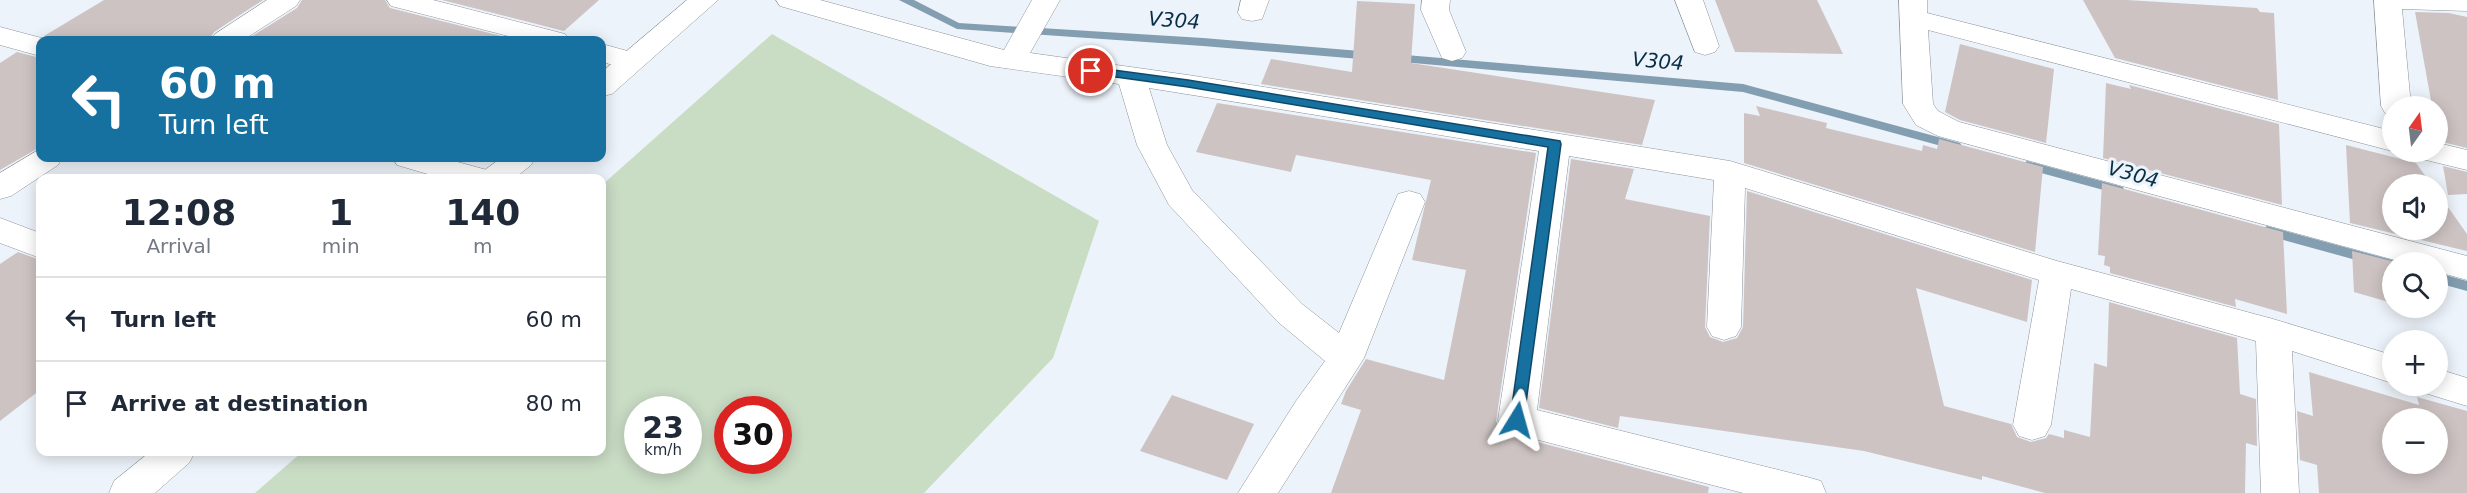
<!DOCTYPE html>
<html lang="en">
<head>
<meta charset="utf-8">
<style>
	:root { --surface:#fff; --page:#f6f6f7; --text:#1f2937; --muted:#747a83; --line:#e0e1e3 }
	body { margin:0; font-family:"DejaVu Sans",sans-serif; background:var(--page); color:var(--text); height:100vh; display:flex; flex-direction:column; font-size:22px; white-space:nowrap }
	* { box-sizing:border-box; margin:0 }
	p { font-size:20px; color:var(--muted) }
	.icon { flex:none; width:33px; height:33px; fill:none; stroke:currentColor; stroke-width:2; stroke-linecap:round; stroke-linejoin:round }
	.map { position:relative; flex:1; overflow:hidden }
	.panel { position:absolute; left:36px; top:174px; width:570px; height:282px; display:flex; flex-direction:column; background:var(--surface); border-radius:12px; box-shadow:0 3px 15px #0003 }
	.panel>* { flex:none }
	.banner { position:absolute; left:36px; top:36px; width:570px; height:126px; border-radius:12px; box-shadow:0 3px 15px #0003; background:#1771a0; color:#fff; overflow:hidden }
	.needle { width:39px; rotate:14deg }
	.buttons { position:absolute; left:2382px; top:96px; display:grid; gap:12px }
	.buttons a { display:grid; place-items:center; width:66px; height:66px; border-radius:50%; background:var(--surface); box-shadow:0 3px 15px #0003; font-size:30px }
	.speed { position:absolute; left:624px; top:396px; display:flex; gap:12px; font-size:30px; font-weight:700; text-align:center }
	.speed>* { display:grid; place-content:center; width:78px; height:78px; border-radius:50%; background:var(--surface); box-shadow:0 3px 15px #0003; line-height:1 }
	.speed small { font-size:15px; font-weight:400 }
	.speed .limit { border:9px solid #d22; background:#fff; color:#111 }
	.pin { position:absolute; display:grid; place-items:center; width:51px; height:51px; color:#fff; margin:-26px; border:3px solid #fff; border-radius:50%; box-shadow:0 2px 6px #0007 }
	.me { position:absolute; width:66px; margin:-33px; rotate:8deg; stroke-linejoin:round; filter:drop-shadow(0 0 4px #0008) }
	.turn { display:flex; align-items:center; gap:21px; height:126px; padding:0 24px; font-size:27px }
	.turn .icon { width:78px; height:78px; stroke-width:2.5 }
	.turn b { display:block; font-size:42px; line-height:51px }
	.eta { display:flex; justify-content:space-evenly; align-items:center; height:102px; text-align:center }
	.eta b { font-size:36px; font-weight:800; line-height:42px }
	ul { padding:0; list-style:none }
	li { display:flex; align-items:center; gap:18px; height:84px; padding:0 24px; border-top:2px solid var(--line) }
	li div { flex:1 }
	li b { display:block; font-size:22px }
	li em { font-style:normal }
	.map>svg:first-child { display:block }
	.green { fill:#c9dcc4; fill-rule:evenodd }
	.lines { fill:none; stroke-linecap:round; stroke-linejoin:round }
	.stream { fill:#839eb1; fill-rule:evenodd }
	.building { fill:#cdc3c2; fill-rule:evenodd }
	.minor-casing { stroke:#8d9399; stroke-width:1 }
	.tertiary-casing { stroke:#8d9399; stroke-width:1 }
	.minor { fill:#fff; fill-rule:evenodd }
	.tertiary { fill:#fff; fill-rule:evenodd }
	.route { fill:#1771a0; stroke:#0f4968; stroke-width:1.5 }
	.labels { text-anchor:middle; stroke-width:6; stroke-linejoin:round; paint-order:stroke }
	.water-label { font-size:20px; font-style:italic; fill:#092f45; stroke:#edf3fa }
</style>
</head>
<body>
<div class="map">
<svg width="2467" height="493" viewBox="0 0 2467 493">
	<rect width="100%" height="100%" fill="#edf3fa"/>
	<!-- green -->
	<path class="green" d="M 772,34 L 1099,221 L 1053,358 L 924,493 L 255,493 L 302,452 L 602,452 L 602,185 ZM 638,410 L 688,410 L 688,460 L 638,460 ZM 728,410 L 778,410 L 778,460 L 728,460 Z"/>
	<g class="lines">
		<!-- stream -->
		<g class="stream">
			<path d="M 899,0 L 914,0 L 959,23 L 1203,38 L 1372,52 L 1378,56 L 1372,60 L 1203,46 L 957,29 Z"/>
			<path d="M 1394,54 L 1743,84 L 1960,143 L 1962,146 L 1956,150 L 1743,92 L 1390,61 L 1388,58 Z"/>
			<path d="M 2027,161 L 2123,187 L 2124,190 L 2118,194 L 2023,168 L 2021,165 Z"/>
			<path d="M 2267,226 L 2392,260 L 2397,262 L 2392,262 L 2392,270 L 2262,234 L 2260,231 Z"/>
			<path d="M 2438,273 L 2467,281 L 2467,291 L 2438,283 Z"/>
		</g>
	</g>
	<!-- building -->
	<g class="building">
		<path d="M 104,0 L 263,0 L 214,32 L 209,40 L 51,40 L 44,36 Z"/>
		<path d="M 302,0 L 385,0 L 390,8 L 517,40 L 246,40 L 297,8 Z"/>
		<path d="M 442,0 L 599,0 L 564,31 Z"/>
		<path d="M 1715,0 L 1817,0 L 1843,54 L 1735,52 Z"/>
		<path d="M 2083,0 L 2127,0 L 2257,8 L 2260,12 L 2274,13 L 2278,100 L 2115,58 Z"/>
		<path d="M 1357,1 L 1415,4 L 1411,63 L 1655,100 L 1642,145 L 1261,84 L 1271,59 L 1352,72 Z"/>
		<path d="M 2415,12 L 2449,13 L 2467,17 L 2467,148 L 2438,141 L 2438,106 L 2432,106 Z"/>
		<path d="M 1960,44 L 2054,69 L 2046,143 L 1960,120 L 1945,112 Z"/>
		<path d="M 17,52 L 40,58 L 40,147 L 0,170 L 0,63 Z"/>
		<path d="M 2106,83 L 2131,89 L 2129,85 L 2279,124 L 2282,205 L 2103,158 Z"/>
		<path d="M 1217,103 L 1536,153 L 1496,421 L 1503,433 L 1709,487 L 1708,493 L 1331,493 L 1361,410 L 1341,404 L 1346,391 L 1366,359 L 1444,380 L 1466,270 L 1412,260 L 1431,180 L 1296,155 L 1291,172 L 1196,152 Z"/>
		<path d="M 1756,106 L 1827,123 L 1826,128 L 1922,151 L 1923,145 L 1937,149 L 1939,139 L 2043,167 L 2035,252 L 1744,163 L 1744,113 L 1760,116 Z"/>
		<path d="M 2346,145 L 2416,163 L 2431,184 L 2392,184 L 2392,230 L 2438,230 L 2438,193 L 2467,234 L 2467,251 L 2350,223 Z"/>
		<path d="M 1571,159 L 1634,169 L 1625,199 L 1710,216 L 1705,327 L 1710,337 L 1723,342 L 1737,338 L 1743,327 L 1747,191 L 2032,280 L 2027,322 L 1916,288 L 1944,406 L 2011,424 L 2017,437 L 2031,442 L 2046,438 L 2049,434 L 2064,438 L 2064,430 L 2090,437 L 2094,363 L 2107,367 L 2109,302 L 2237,338 L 2240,394 L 2256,399 L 2257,446 L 2246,443 L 2245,493 L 2045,493 L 1982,476 L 1982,480 L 1864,451 L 1620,416 L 1618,428 L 1539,408 Z"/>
		<path d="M 2443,166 L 2467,172 L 2467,194 L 2448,195 Z"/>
		<path d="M 2102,183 L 2283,232 L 2287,314 L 2235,299 L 2236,307 L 2110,273 L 2110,267 L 2104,265 L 2105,256 L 2098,255 Z"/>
		<path d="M 2352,251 L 2395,262 L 2392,262 L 2392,303 L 2354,292 Z"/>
		<path d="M 18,252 L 40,260 L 40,390 L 0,421 L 0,264 Z"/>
		<path d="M 2309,372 L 2419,405 L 2417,397 L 2467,411 L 2467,493 L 2319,493 L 2317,465 L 2300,460 L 2297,411 L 2313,416 ZM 2392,418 L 2438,418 L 2438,464 L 2392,464 Z"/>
		<path d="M 1172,395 L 1254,424 L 1227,480 L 1140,451 Z"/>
	</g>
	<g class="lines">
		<!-- minor casing -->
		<g class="minor-casing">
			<g id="minor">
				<path d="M 267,0 L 300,0 L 296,6 L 243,40 L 211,40 L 215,34 Z"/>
				<path d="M 387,0 L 433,0 L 565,34 L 569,40 L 524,40 L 391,6 Z"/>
				<path d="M 776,0 L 820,0 L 1004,50 L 1032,0 L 1060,0 L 1030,53 L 1188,75 L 1730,161 L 2057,261 L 2273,319 L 2392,355 L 2392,383 L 2292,351 L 2299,493 L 2261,493 L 2256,341 L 2071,289 L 2051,425 L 2045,436 L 2032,440 L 2019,436 L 2013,425 L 2039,280 L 1745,188 L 1741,327 L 1736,336 L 1724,340 L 1712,336 L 1707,327 L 1714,180 L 1569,156 L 1537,410 L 1807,477 L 1821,481 L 1826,493 L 1743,493 L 1504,431 L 1498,420 L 1539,151 L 1149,88 L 1167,145 L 1192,190 L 1302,304 L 1339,333 L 1398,194 L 1409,191 L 1420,194 L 1425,202 L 1364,358 L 1278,493 L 1238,493 L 1296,401 L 1325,361 L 1278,322 L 1169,205 L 1137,145 L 1119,84 L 990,66 L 780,6 Z"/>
				<path d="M 1241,0 L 1269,0 L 1262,19 L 1252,21 L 1242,19 L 1238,13 Z"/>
				<path d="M 1422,0 L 1450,0 L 1449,10 L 1466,52 L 1462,58 L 1452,61 L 1442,58 L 1421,10 Z"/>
				<path d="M 1675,0 L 1703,0 L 1719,46 L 1715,52 L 1705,55 L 1695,52 Z"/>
				<path d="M 1899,0 L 1927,0 L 1927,13 L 2392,131 L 2392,151 L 1928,30 L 1933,104 L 1938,111 L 1959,122 L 2467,256 L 2467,280 L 2438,272 L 2438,262 L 2402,262 L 1938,136 L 1916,125 L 1903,104 Z"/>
				<path d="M 2374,0 L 2467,0 L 2467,11 L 2402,9 L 2411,106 L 2392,106 L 2392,115 L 2385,113 L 2381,106 Z"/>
				<path d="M 0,27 L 49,40 L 40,40 L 40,56 L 0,45 Z"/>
				<path d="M 602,44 L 642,55 L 646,61 L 642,67 L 632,70 L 602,62 Z"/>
				<path d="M 2438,143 L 2467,150 L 2467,170 L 2422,159 L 2418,152 L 2438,152 Z"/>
				<path d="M 40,149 L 40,158 L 62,158 L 58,165 L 11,196 L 0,199 L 0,173 Z"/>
				<path d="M 393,158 L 443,158 L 487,170 L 492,178 L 441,178 L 397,165 Z"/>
				<path d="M 0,218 L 40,233 L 40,258 L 0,243 Z"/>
				<path d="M 2438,369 L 2467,378 L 2467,406 L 2425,393 L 2421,386 L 2438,386 Z"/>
			</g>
		</g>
		<!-- tertiary casing -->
		<g class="tertiary-casing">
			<g id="tertiary">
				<path d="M 687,0 L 718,0 L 612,94 L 602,96 L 602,72 Z"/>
				<path d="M 501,158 L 535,158 L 531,165 L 515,178 L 481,178 L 485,170 Z"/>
				<path d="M 150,452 L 195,452 L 189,463 L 155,493 L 109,493 L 114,481 Z"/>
			</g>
		</g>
		<!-- minor -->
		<use href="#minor" class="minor"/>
		<!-- tertiary -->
		<use href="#tertiary" class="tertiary"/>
	</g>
	<!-- route -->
	<path class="route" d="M 1091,67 L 1188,80 L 1560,141 L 1561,144 L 1523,425 L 1517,426 L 1512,425 L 1510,420 L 1548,147 L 1188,87 L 1087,73 L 1085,71 Z"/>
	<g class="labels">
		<!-- water labels -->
		<g class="water-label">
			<text transform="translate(1174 20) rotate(4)" y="7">V304</text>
			<text transform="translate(1658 61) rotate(5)" y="7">V304</text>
			<text transform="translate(2133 174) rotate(15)" y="7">V304</text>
		</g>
	</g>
</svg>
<div class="buttons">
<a><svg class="needle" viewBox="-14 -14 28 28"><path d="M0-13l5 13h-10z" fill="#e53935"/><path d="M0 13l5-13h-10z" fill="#747a83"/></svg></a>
<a><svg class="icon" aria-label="sound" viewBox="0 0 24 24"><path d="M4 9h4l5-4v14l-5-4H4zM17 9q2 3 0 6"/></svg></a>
<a><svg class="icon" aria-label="search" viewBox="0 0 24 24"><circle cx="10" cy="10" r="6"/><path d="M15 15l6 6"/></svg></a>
<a>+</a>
<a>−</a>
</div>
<div class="speed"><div>23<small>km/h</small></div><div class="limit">30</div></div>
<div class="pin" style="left:1091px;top:71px;background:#d93025"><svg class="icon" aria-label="arrive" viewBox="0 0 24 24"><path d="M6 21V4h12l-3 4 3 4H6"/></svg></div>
<svg class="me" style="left:1517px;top:420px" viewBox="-20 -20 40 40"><path d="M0-17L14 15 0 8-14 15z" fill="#1771a0" stroke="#fff" stroke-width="4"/></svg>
<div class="banner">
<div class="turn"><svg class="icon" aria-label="left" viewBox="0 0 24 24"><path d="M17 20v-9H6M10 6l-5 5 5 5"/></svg><div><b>60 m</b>Turn left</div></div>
</div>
<section class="panel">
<div class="eta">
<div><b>12:08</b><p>Arrival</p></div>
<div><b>1</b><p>min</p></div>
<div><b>140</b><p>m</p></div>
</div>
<ul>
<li><svg class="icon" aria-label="left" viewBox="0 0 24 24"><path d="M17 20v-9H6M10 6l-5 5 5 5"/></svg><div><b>Turn left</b></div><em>60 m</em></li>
<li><svg class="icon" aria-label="arrive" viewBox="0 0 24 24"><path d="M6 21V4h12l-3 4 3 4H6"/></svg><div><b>Arrive at destination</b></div><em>80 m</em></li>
</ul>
</section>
</div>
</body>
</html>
